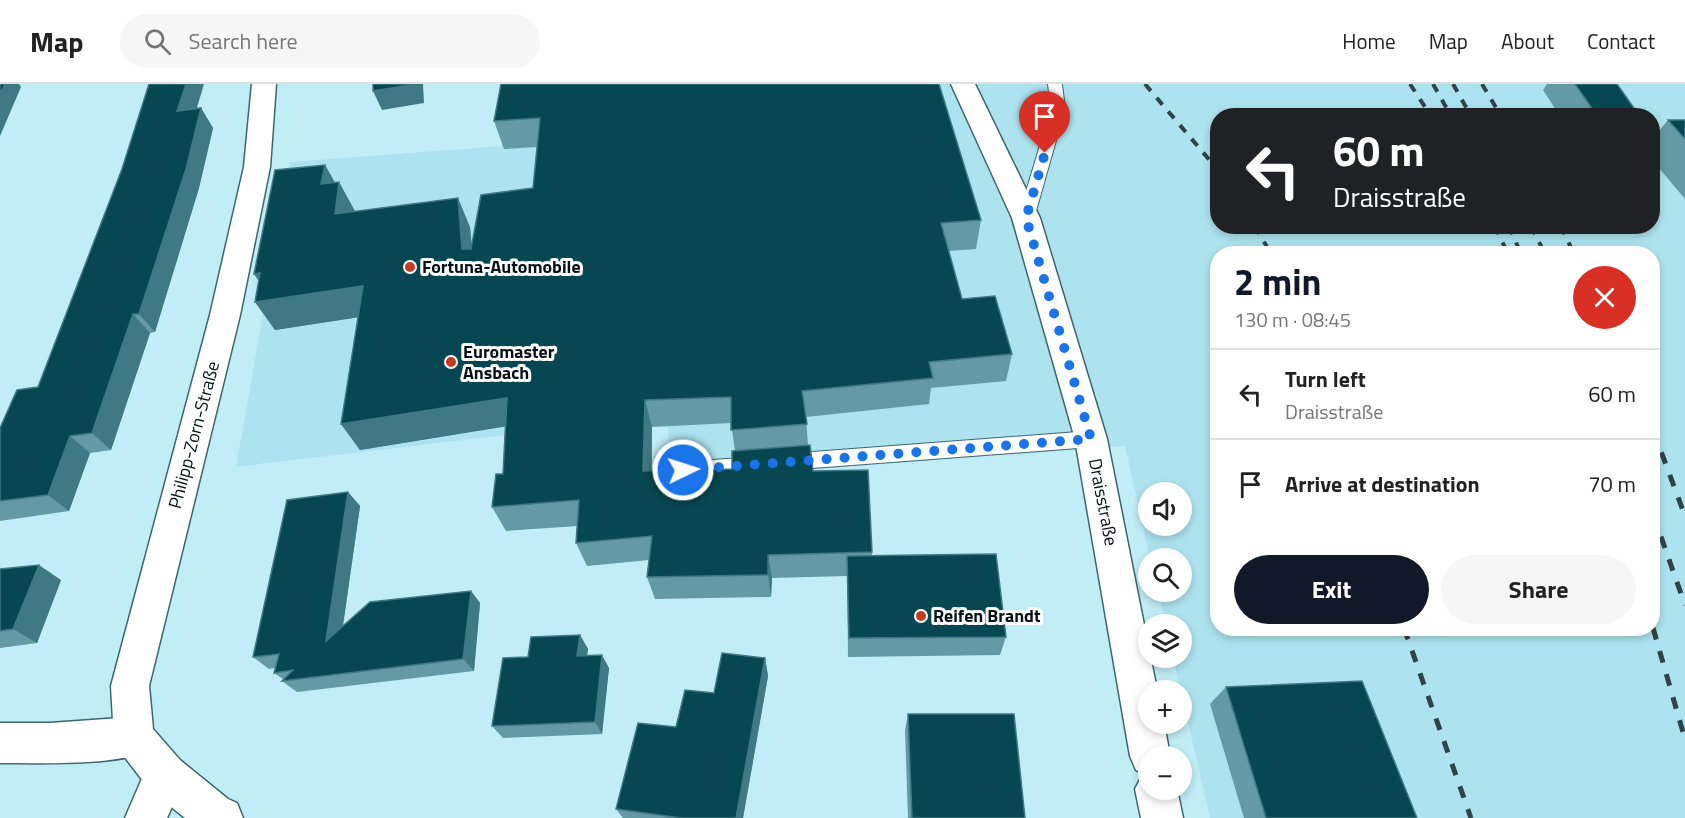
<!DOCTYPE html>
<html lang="en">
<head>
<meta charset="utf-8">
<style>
	:root { --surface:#fff; --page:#f6f6f6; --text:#222; --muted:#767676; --line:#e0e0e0; --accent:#111827 }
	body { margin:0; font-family:"Titillium Web",sans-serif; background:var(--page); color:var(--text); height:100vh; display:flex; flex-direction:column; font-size:22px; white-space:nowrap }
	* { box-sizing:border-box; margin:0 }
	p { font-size:20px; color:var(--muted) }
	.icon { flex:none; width:33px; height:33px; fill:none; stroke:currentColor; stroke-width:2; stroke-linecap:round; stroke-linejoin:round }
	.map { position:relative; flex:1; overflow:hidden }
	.details { position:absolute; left:1210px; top:162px; width:450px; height:390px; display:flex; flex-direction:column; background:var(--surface); border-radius:24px; box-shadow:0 3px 9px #0003 }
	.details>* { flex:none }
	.banner { position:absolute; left:1210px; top:24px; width:450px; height:126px; border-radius:24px; box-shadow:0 3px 9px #0003; background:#202124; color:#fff; overflow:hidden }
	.controls { position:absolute; left:1138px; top:398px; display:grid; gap:12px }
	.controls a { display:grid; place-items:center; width:54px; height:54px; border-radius:50%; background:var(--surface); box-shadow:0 3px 9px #0003; font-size:30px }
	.pin { position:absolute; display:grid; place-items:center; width:51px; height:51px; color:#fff; margin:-62px -26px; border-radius:50% 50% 50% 0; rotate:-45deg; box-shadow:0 0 6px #0007 }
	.pin .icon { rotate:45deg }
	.me { position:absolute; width:66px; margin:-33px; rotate:86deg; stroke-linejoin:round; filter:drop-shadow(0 0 4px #0008) }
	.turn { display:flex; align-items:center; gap:21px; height:126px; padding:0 24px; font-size:27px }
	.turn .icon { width:78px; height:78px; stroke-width:2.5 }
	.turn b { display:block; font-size:42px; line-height:51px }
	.round { display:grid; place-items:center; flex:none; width:63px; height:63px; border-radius:32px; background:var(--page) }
	.headline { display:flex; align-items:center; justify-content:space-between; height:102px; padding:0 24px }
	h1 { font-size:36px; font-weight:700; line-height:45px; color:var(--accent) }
	.action { display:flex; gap:12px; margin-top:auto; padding:12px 24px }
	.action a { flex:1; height:69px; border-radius:36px; background:var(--accent); color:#fff; font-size:24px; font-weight:700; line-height:69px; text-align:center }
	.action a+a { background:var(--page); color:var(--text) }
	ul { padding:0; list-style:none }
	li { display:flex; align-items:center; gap:18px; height:90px; padding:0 24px; border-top:2px solid var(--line) }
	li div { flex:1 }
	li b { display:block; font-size:22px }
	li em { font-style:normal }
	header { display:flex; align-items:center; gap:36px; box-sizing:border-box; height:84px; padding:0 30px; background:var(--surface); border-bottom:2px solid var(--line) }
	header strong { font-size:28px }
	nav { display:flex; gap:33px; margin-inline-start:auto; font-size:21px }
	.search { width:420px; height:54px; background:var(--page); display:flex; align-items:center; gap:15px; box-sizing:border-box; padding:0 21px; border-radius:33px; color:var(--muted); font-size:22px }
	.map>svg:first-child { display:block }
	.built { fill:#ade3ef; fill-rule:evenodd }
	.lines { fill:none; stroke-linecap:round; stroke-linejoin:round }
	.service-casing { stroke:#3d666f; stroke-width:2 }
	.minor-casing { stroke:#3d666f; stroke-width:3 }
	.secondary-casing { stroke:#3d666f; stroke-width:3 }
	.service { fill:#fff; fill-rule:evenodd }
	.minor { fill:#fff; fill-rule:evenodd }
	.secondary { fill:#fff; fill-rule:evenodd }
	.rail-far1 { stroke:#2f4449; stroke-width:4; stroke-dasharray:9 9; stroke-linecap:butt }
	.rail { stroke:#2f4449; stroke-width:5; stroke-dasharray:12 12; stroke-linecap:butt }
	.wall { fill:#649aa4; fill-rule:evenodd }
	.shaded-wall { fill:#3f7983 }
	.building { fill:#074751; stroke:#3f7983; stroke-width:1.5 }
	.route { stroke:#1a73e8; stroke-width:10; stroke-dasharray:0 18 }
	.poi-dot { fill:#c53a20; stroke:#fff; stroke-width:2 }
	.labels { text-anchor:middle; stroke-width:6; stroke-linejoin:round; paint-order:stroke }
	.poi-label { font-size:18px; font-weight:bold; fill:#021114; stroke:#fff; text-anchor:start }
	.street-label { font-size:18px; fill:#021114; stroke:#fff }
</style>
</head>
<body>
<header>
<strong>Map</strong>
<div class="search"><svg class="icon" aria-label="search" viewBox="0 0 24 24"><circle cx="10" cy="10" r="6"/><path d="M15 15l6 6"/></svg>Search here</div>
<nav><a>Home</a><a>Map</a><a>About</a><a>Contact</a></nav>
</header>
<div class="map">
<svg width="1685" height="734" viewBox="0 0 1685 734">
	<rect width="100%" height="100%" fill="#c1edf7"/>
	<!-- built -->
	<path class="built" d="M 508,0 L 1685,0 L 1685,734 L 1210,734 L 1173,573 L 1182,573 L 1182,540 L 1166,540 L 1158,507 L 1182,507 L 1182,474 L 1150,474 L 1125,362 L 672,396 L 667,332 L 236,383 L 290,78 L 502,62 ZM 1218,32 L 1653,32 L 1653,142 L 1218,142 ZM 1218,170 L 1653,170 L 1653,544 L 1218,544 ZM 1149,408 L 1182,408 L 1182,441 L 1149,441 Z"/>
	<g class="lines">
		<!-- service casing -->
		<g class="service-casing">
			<g id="service">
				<path d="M 1048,0 L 1062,0 L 1065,25 L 1034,134 L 1032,138 L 1020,138 L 1018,134 L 1051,25 Z"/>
				<path d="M 1091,347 L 1098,349 L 1101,355 L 1098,361 L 1091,363 L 786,386 L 779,384 L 776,378 L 779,372 L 786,370 Z"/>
				<path d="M 757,373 L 764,375 L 767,381 L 764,387 L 757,389 L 683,394 L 676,392 L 673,386 L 676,380 L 683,378 Z"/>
			</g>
		</g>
		<!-- minor casing -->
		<g class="minor-casing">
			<g id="minor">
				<path d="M 951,0 L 975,0 L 1040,134 L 1107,355 L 1157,606 L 1149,606 L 1149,639 L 1164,639 L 1170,672 L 1149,672 L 1149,705 L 1177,705 L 1183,734 L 1141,734 L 1135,705 L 1143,690 L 1136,686 L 1130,672 L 1075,355 L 1012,134 Z"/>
				<path d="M 134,633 L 148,639 L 154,653 L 148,667 C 113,682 40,679 0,679 L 0,639 L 50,639 Z"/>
				<path d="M 165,670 L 180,676 L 186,691 L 167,734 L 125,734 L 150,676 Z"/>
			</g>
		</g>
		<!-- secondary casing -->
		<g class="secondary-casing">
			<path id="secondary" d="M 252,0 L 276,0 L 270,83 L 240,231 L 149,602 L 153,645 L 180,676 L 228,715 L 237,719 L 243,734 L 185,734 L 150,706 L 120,667 L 114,653 L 111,602 L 210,231 L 244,83 Z"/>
		</g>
		<!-- service -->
		<use href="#service" class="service"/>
		<!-- minor -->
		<use href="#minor" class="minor"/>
		<!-- secondary -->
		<use href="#secondary" class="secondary"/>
		<!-- rail-far1 -->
		<g class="rail-far1">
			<path d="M 1145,0 L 1218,86"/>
			<path d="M 1410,0 L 1431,32"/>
			<path d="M 1433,0 L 1451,32"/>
			<path d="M 1453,0 L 1471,32"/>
			<path d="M 1482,0 L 1501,32"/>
			<path d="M 1255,142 L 1271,170"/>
			<path d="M 1495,142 L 1508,170"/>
			<path d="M 1509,142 L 1521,170"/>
			<path d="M 1531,142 L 1545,170"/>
			<path d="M 1561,142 L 1574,170"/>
		</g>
		<!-- rail -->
		<g class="rail">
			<path d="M 1653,346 L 1685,432"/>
			<path d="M 1653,430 L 1685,521"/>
			<path d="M 1404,544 L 1471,734"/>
			<path d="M 1653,544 L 1685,655"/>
		</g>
	</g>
	<!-- wall -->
	<g class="wall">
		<path d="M 501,0 L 981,136 L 976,165 L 949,167 L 962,215 L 1012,270 L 1006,297 L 931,304 L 929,320 L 806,333 L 808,361 L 813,387 L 872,468 L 872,471 L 1006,553 L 1000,571 L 848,573 L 847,492 L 772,494 L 771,513 L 655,515 L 647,493 L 649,476 L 587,482 L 576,459 L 577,442 L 506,447 L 492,423 L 503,390 L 505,342 L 360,366 L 341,340 L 358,233 L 275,246 L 255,218 L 259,197 L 254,190 L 325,81 L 335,98 L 355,128 L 470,143 L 472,162 L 533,104 L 537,63 L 504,65 L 494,37 ZM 731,339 L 735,367 L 732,385 L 652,386 L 652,343 Z"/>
		<path d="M 1547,0 L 1617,0 L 1636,27 L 1632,32 L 1560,32 L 1543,6 Z"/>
		<path d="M 201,24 L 213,44 L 199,104 L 155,248 L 150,249 L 111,366 L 90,369 L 69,427 L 0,437 L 0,344 L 38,303 L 197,25 Z"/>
		<path d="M 1668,36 L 1685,36 L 1685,115 L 1653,77 L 1653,54 Z"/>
		<path d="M 348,408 L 360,422 L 343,542 L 471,507 L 480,519 L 474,587 L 297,608 L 282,597 L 283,595 L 274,589 L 275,584 L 269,585 L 253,573 Z"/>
		<path d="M 0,485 L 61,496 L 37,559 L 0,564 Z"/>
		<path d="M 580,551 L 588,565 L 587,572 L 609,584 L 602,650 L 503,654 L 492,642 L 528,573 Z"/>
		<path d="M 765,574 L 768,592 L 743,734 L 623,734 L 616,725 L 676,643 L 714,609 Z"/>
		<path d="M 1226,603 L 1417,734 L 1244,734 L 1210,620 Z"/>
		<path d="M 908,630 L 1025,734 L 908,734 L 905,646 Z"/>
	</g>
	<!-- shaded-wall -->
	<g class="shaded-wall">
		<path d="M 2,0 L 19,0 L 21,3 L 0,52 L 0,10 Z"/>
		<path d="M 186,0 L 204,0 L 190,47 L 177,27 Z"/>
		<path d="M 416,0 L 423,0 L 424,19 L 382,26 L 373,7 Z"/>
		<path d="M 201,24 L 213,44 L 199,104 L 155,248 L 139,230 Z"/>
		<path d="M 325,81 L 338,105 L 339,98 L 355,127 L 352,159 L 335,130 L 321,100 Z"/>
		<path d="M 458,114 L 470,143 L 474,193 L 462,165 Z"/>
		<path d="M 260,189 L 363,202 L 380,230 L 275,246 L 255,218 L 272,216 L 254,190 Z"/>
		<path d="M 133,230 L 150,249 L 111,366 L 92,349 Z"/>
		<path d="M 507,314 L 520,340 L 360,366 L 341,340 Z"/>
		<path d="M 645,316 L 652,343 L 651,411 L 643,387 Z"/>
		<path d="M 70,352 L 90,369 L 69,427 L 48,411 Z"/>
		<path d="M 348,408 L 360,422 L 339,569 L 326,557 Z"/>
		<path d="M 768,471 L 772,494 L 771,513 L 768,491 Z"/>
		<path d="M 39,481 L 61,496 L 37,559 L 13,545 Z"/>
		<path d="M 471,507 L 480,519 L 474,587 L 463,575 Z"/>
		<path d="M 580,551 L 588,565 L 585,585 L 577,572 Z"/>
		<path d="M 602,571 L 609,584 L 602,650 L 595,638 Z"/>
		<path d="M 765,574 L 768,592 L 743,734 L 736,734 Z"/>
	</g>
	<!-- building -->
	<g class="building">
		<path d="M 0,0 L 5,0 L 0,10 Z"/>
		<path d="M 149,0 L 186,0 L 177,27 L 201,24 L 186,85 L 139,230 L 133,230 L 92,349 L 70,352 L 48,411 L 0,417 L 0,344 L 17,306 L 38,303 L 122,85 Z"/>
		<path d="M 373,0 L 416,0 L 373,7 Z"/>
		<path d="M 501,0 L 939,0 L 981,136 L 941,139 L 962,215 L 995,212 L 1012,270 L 929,278 L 933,294 L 802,307 L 807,340 L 731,346 L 731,313 L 645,316 L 643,387 L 732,385 L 732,367 L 810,361 L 813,387 L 868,386 L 872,468 L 768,471 L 768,491 L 647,493 L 652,452 L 576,459 L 579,416 L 492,423 L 496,390 L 503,390 L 507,314 L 341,340 L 363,202 L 255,218 L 260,189 L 254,190 L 275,86 L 325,81 L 321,100 L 339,98 L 335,130 L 458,114 L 462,165 L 471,165 L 481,111 L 533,104 L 540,34 L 494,37 Z"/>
		<path d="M 1575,0 L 1617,0 L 1636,27 L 1593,26 Z"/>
		<path d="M 1668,36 L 1685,36 L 1685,55 Z"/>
		<path d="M 348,408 L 326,557 L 370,518 L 471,507 L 463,575 L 282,597 L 293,586 L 274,589 L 279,570 L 253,573 L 287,416 Z"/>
		<path d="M 996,470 L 1006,553 L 849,554 L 847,472 Z"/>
		<path d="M 39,481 L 13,545 L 0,547 L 0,485 Z"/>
		<path d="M 580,551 L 577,572 L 602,571 L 595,638 L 492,642 L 503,574 L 528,573 L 531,553 Z"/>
		<path d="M 722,569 L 765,574 L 736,734 L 681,734 L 616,725 L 638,639 L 676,643 L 685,606 L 714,609 Z"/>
		<path d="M 1362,597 L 1417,734 L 1266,734 L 1226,603 Z"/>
		<path d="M 908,630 L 1014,630 L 1025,734 L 912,734 Z"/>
	</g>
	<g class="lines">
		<!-- route -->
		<path class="route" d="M 683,386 L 1091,355 L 1026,134 L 1045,69"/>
	</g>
	<!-- markers -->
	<g class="poi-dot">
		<circle cx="410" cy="183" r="6"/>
		<circle cx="451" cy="278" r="6"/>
		<circle cx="921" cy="532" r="6"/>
	</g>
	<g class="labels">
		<!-- poi labels -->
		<g class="poi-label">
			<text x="422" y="189">Fortuna-Automobile</text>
			<text x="463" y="274">Euromaster<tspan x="463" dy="21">Ansbach</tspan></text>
			<text x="933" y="538">Reifen Brandt</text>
		</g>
		<!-- street labels -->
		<g class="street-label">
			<text transform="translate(194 351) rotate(-75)" y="6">Philipp-Zorn-Straße</text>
			<text transform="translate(1103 418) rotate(79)" y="6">Draisstraße</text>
		</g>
	</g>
</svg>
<div class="controls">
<a><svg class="icon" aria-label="sound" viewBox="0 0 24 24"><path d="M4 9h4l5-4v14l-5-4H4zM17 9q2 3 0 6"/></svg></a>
<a><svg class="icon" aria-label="search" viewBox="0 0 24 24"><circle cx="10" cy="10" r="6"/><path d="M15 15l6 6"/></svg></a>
<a><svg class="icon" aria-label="layers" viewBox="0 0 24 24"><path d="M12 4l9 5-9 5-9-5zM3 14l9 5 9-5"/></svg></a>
<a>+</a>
<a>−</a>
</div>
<div class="pin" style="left:1045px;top:69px;background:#d93025"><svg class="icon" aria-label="arrive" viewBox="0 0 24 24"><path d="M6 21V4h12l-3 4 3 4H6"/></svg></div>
<svg class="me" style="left:683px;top:386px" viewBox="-20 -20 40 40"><circle r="17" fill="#1a73e8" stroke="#fff" stroke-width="3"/><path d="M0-11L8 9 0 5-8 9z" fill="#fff"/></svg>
<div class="banner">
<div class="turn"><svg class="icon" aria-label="left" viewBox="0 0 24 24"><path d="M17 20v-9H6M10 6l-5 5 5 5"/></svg><div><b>60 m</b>Draisstraße</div></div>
</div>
<section class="details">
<div class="headline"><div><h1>2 min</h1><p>130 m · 08:45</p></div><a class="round" style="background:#d93025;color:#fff"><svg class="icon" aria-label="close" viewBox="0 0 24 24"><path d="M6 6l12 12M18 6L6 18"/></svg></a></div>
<ul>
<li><svg class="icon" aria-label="left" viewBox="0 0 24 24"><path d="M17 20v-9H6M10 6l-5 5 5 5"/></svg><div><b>Turn left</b><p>Draisstraße</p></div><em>60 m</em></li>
<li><svg class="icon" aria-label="arrive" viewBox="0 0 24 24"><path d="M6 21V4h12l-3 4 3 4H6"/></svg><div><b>Arrive at destination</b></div><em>70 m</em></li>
</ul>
<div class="action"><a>Exit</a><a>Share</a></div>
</section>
</div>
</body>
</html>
